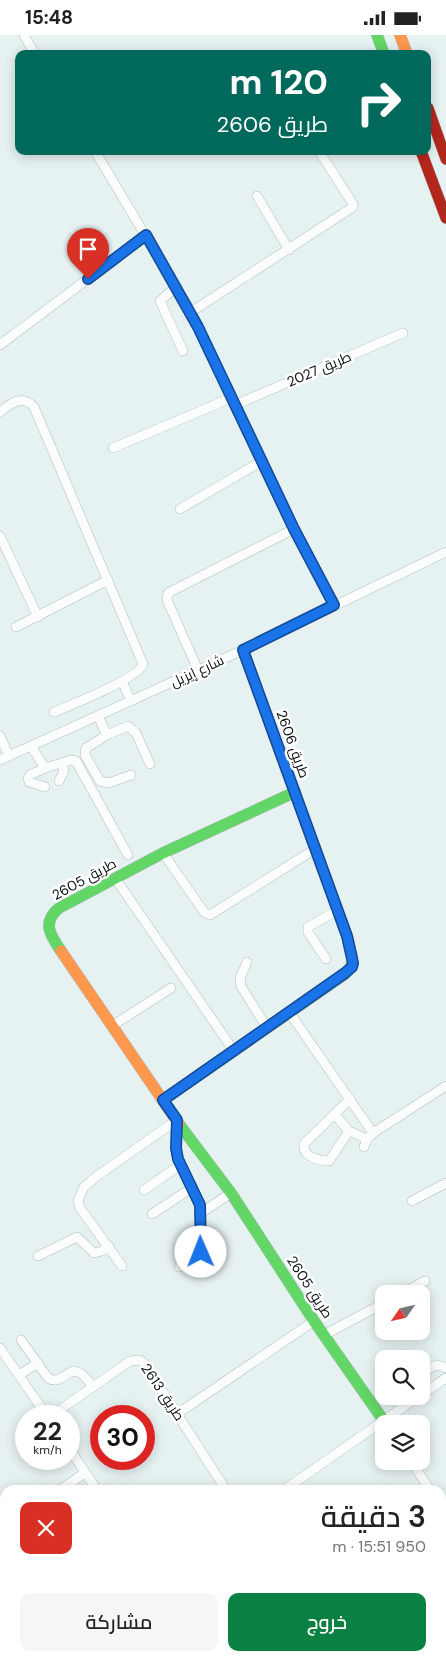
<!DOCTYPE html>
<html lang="ar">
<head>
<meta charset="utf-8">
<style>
	:root { --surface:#fff; --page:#f6f6f6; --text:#222; --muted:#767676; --accent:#0b8043 }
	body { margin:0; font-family:"DM Sans",Cairo,sans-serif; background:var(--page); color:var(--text); direction:rtl; height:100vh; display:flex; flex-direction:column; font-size:19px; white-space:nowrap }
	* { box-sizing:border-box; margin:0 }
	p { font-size:16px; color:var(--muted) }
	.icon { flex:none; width:28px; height:28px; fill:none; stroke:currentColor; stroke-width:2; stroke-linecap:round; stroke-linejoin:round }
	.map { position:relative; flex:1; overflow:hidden; direction:ltr }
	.drawer { position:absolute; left:0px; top:1450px; width:446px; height:176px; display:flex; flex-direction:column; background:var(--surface); border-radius:15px 15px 0 0; box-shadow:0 2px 12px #0003; direction:rtl }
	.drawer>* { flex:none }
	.hud { position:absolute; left:15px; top:15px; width:416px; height:105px; border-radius:10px; box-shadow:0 2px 12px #0003; direction:rtl; background:#00695c; color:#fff; overflow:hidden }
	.needle { width:32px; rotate:236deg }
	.tools { position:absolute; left:375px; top:1250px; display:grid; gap:10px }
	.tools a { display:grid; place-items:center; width:55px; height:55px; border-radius:10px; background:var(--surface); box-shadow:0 2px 12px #0003; font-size:25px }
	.speed { position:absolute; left:15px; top:1370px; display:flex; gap:10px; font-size:25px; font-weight:700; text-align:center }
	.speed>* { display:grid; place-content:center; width:65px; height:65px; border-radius:50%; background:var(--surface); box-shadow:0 2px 12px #0003; line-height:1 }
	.speed small { font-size:12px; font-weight:400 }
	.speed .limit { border:8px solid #d22; background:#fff; color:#111 }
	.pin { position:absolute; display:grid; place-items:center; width:42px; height:42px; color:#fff; margin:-51px -21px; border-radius:50% 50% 50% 0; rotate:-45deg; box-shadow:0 0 5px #0007 }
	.pin .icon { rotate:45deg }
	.me { position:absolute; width:55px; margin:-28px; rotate:359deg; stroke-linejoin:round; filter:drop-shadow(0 0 4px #0008) }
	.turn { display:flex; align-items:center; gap:18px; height:105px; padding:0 20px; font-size:22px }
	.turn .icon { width:65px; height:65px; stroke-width:2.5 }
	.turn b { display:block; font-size:35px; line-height:42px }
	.round { display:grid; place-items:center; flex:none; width:52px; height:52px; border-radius:10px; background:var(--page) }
	.head { display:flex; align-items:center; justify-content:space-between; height:85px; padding:0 20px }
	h1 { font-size:30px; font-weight:600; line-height:38px }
	.action { display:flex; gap:10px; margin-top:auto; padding:10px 20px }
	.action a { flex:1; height:58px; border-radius:10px; background:var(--accent); color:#fff; font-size:20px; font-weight:600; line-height:58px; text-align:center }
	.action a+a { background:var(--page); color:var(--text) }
	.status { display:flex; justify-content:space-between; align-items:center; height:35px; padding:0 25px; background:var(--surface); direction:ltr }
	.status svg { height:14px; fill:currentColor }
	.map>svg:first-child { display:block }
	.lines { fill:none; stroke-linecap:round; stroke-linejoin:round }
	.street-casing { stroke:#b4bdbd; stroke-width:10 }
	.fast-casing { stroke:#b4bdbd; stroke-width:12 }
	.slow-casing { stroke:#b4bdbd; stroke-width:12 }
	.jam-casing { stroke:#b4bdbd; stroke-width:12 }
	.street { stroke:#fbfdfd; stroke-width:9 }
	.fast { stroke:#63d668; stroke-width:11 }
	.slow { stroke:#ff974d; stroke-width:11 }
	.jam { stroke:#b3261e; stroke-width:11 }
	.route-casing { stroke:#114b97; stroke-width:12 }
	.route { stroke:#1a73e8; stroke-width:9 }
	.labels { text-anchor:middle; stroke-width:5; stroke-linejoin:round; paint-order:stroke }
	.street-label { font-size:14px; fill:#080e0f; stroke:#fff }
</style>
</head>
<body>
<div class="status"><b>15:48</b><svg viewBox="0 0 49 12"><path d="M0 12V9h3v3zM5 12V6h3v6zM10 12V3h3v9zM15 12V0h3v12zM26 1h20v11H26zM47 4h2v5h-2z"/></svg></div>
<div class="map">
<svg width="446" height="1626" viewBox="0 0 446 1626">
	<rect width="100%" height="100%" fill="#e6f1f1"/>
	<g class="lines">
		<!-- street casing -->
		<g class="street-casing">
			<g id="street">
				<path d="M 24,0 L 35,19"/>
				<path d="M 95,116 L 191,277 L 294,494 L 334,570"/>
				<path d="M 257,161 L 289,215"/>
				<path d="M 177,251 L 160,266 L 183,316"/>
				<path d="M 191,277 L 353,172 L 353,169 L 319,116"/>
				<path d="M 0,310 L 146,200"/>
				<path d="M 235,370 L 403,298"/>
				<path d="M 0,377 C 11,368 22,359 34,372 L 143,629 C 139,643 71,670 54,677"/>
				<path d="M 113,413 L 231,363"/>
				<path d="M 180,474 L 262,426"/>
				<path d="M 0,501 L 38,582"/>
				<path d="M 16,592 L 108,545"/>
				<path d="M 198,635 L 167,565 L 168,558 L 294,494"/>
				<path d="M 122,646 L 131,666"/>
				<path d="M 98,681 L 107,700 L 86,713 L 85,720 L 100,746 L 109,748 L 131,740"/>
				<path d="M 107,700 L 128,691 L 136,698 L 150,729"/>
				<path d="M 0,701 L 9,721"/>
				<path d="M 31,711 L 45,733 L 30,740 L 28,743 L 29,747 L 45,752"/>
				<path d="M 0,725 L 243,615 L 446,517"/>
				<path d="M 45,733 L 71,725 L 76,726 L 128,820"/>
				<path d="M 59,746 L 64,736 L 62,728"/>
				<path d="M 163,818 L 204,877 L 210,880 L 315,814"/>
				<path d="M 115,843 L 234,1016"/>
				<path d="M 326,924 L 308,897 L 308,892 L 338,875"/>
				<path d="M 247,927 L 240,943 L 241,951 L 267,993"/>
				<path d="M 289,977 L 373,1098"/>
				<path d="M 112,991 L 171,953"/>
				<path d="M 334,1079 L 349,1096 L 367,1104"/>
				<path d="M 177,1086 L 176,1113 L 178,1125 L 197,1162 L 201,1174 L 200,1202 L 202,1233"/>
				<path d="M 349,1096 L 329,1126 C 320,1126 302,1122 304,1109 L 350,1064"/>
				<path d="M 364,1112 L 367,1104 L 373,1098 L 446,1051"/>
				<path d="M 144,1155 L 180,1130"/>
				<path d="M 412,1166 L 446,1148"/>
				<path d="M 201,1178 L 231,1158"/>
				<path d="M 152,1179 L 193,1152"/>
				<path d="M 38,1221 L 77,1202 L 94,1218 L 102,1216 L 109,1212"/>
				<path d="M 122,1231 L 80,1173 L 78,1166 L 84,1152 L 97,1141 L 177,1085"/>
				<path d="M 179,1232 L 201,1217"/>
				<path d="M 401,1259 L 425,1246"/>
				<path d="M 324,1300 L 384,1268"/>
				<path d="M 21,1305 L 48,1343 C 68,1354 68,1316 93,1352"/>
				<path d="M 0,1313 L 47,1381"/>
				<path d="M 421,1339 C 431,1333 434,1327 446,1333"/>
				<path d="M 19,1340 L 38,1328"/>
				<path d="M 421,1360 L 446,1343"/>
				<path d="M 177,1379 L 314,1286"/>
				<path d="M 51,1381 L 130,1326 L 140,1325 L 145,1329 L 226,1455"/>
				<path d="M 69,1413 L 97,1455"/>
				<path d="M 411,1426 L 430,1455"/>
				<path d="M 60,1455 L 85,1438"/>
				<path d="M 284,1455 L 419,1361"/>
				<path d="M 441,1472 L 446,1479"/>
				<path d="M 0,1496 L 5,1492"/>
				<path d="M 441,1559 L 446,1556"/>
				<path d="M 0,1571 L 5,1578"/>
				<path d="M 34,1621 L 37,1626"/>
				<path d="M 210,1621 L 213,1626"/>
				<path d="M 346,1626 L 350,1623"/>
				<path d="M 430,1626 L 438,1621"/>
			</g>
		</g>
		<!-- fast casing -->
		<g class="fast-casing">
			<g id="fast">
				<path d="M 377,0 L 384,19"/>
				<path d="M 61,916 C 51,901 41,888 59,873 L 163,818 L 295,757"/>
				<path d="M 163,1065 L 345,939 C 354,930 353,925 350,913"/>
				<path d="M 179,1089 L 231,1158 L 314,1286 L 386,1389"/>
			</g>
		</g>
		<!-- slow casing -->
		<g class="slow-casing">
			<g id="slow">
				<path d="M 400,0 L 407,19"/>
				<path d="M 243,615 L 347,901 L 350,913"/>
				<path d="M 61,916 L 179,1089"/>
			</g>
		</g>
		<!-- jam casing -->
		<g class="jam-casing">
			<g id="jam">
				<path d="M 428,73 L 446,124"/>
				<path d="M 421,116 L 446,183"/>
			</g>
		</g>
		<!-- street -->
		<use href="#street" class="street"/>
		<!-- fast -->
		<use href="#fast" class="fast"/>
		<!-- slow -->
		<use href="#slow" class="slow"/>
		<!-- jam -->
		<use href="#jam" class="jam"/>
	</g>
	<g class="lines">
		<!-- route casing -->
		<g class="route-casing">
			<path id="route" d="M 88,244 L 146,200 L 198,292 L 294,494 L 334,570 L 243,615 L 347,901 L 353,928 L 352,932 L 345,938 L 163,1065 L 177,1085 L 176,1113 L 178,1124 L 200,1170 L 201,1217"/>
		</g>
		<!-- route -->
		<use href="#route" class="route"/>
	</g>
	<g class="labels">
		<!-- street labels -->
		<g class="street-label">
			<text transform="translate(319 334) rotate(-23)" y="5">طريق 2027</text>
			<text transform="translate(197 636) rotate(-25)" y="5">شارع إيزيل</text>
			<text transform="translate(293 709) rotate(70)" y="5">طريق 2606</text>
			<text transform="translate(84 844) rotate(-29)" y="5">طريق 2605</text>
			<text transform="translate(310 1252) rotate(57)" y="5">طريق 2605</text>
			<text transform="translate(163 1357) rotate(56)" y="5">طريق 2613</text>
		</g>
	</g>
</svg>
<div class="tools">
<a><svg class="needle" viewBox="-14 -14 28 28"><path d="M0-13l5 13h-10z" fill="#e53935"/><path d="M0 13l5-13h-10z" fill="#767676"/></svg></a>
<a><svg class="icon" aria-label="search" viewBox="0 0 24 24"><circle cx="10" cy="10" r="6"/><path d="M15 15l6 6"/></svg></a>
<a><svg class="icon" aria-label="layers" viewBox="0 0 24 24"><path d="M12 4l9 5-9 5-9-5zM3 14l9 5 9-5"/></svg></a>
</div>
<div class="speed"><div>22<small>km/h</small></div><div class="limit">30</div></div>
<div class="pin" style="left:88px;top:244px;background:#d93025"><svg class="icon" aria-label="arrive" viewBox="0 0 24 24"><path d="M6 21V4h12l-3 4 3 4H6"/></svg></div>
<svg class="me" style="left:201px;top:1217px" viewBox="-20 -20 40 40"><circle r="19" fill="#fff"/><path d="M0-13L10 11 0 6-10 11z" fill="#1a73e8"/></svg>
<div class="hud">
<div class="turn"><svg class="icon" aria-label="right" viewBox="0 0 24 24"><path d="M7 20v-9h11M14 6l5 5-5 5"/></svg><div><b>120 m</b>طريق 2606</div></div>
</div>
<section class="drawer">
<div class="head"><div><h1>3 دقيقة</h1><p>950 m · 15:51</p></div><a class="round" style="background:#d93025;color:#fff"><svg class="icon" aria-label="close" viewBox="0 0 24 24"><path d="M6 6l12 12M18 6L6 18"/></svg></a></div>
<div class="action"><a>خروج</a><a>مشاركة</a></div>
</section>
</div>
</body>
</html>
